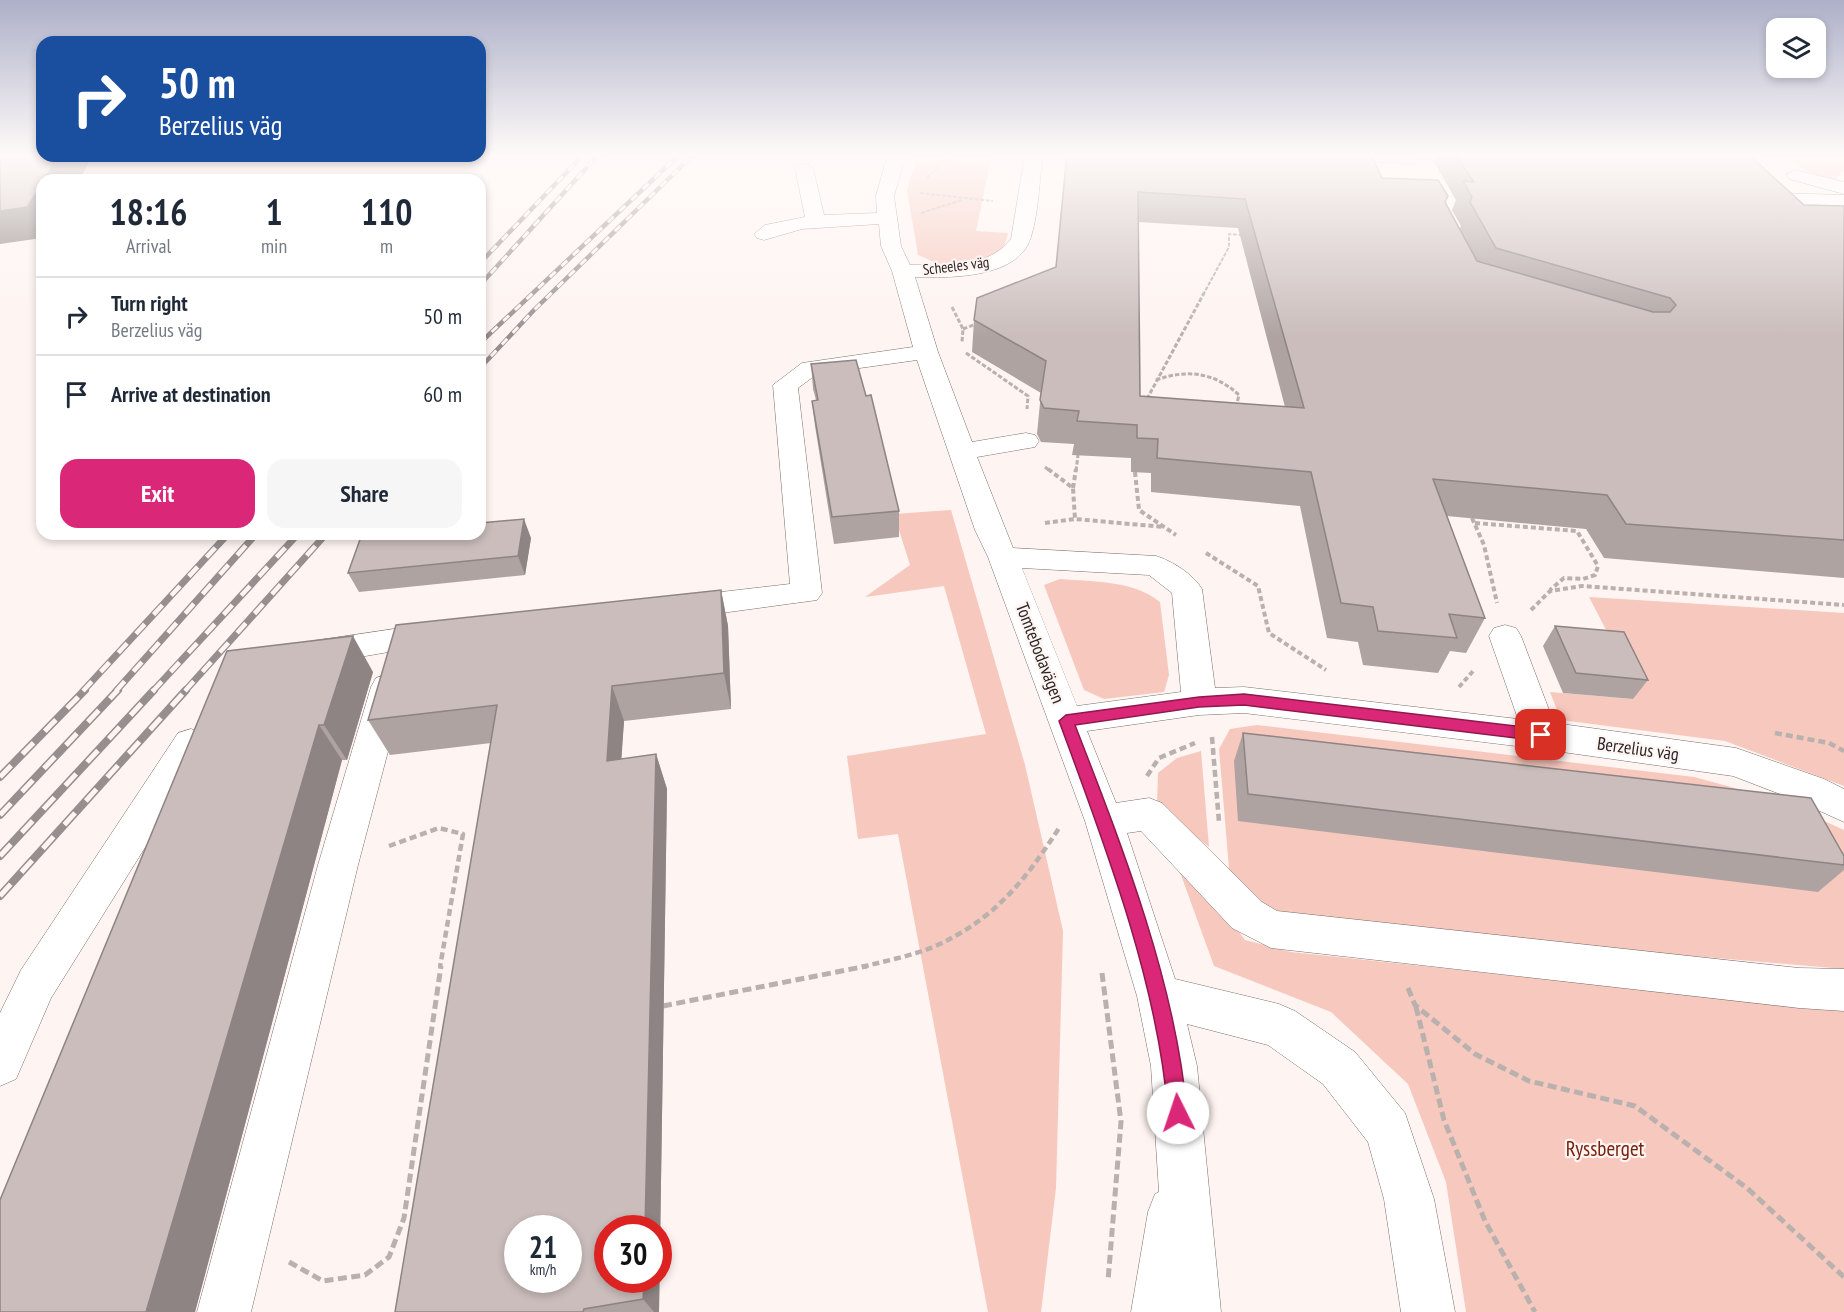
<!DOCTYPE html>
<html lang="en">
<head>
<meta charset="utf-8">
<style>
	:root { --surface:#fff; --page:#f6f6f7; --text:#1f2937; --muted:#747a83; --line:#e0e1e3; --accent:#db2777 }
	body { margin:0; font-family:"PT Sans Narrow",sans-serif; background:var(--page); color:var(--text); height:100vh; display:flex; flex-direction:column; font-size:22px; white-space:nowrap }
	* { box-sizing:border-box; margin:0 }
	p { font-size:20px; color:var(--muted) }
	.icon { flex:none; width:33px; height:33px; fill:none; stroke:currentColor; stroke-width:2; stroke-linecap:round; stroke-linejoin:round }
	.map { position:relative; flex:1; overflow:hidden }
	.drawer { position:absolute; left:36px; top:174px; width:450px; height:366px; display:flex; flex-direction:column; background:var(--surface); border-radius:18px; box-shadow:0 3px 9px #0003 }
	.drawer>* { flex:none }
	.banner { position:absolute; left:36px; top:36px; width:450px; height:126px; border-radius:18px; box-shadow:0 3px 9px #0003; background:#1a4fa0; color:#fff; overflow:hidden }
	.tools { position:absolute; left:1766px; top:18px; display:grid; gap:12px }
	.tools a { display:grid; place-items:center; width:60px; height:60px; border-radius:12px; background:var(--surface); box-shadow:0 3px 9px #0003; font-size:30px }
	.speed { position:absolute; left:504px; top:1215px; display:flex; gap:12px; font-size:30px; font-weight:700; text-align:center }
	.speed>* { display:grid; place-content:center; width:78px; height:78px; border-radius:50%; background:var(--surface); box-shadow:0 3px 9px #0003; line-height:1 }
	.speed small { font-size:15px; font-weight:400 }
	.speed .limit { border:9px solid #d22; background:#fff; color:#111 }
	.pin { position:absolute; display:grid; place-items:center; width:51px; height:51px; color:#fff; margin:-26px; border-radius:12px; box-shadow:0 3px 9px #0006 }
	.me { position:absolute; width:66px; margin:-33px; rotate:356deg; stroke-linejoin:round; filter:drop-shadow(0 0 4px #0008) }
	.turn { display:flex; align-items:center; gap:21px; height:126px; padding:0 24px; font-size:27px }
	.turn .icon { width:78px; height:78px; stroke-width:2.5 }
	.turn b { display:block; font-size:42px; line-height:51px }
	.eta { display:flex; justify-content:space-evenly; align-items:center; height:102px; text-align:center }
	.eta b { font-size:36px; font-weight:700; line-height:42px }
	.primary-button { display:flex; gap:12px; margin-top:auto; padding:12px 24px }
	.primary-button a { flex:1; height:69px; border-radius:18px; background:var(--accent); color:#fff; font-size:24px; font-weight:700; line-height:69px; text-align:center }
	.primary-button a+a { background:var(--page); color:var(--text) }
	ul { padding:0; list-style:none }
	li { display:flex; align-items:center; gap:18px; height:78px; padding:0 24px; border-top:2px solid var(--line) }
	li div { flex:1 }
	li b { display:block; font-size:22px }
	li em { font-style:normal }
	.map>svg:first-child { display:block }
	.green { fill:#f7c8bd }
	.lines { fill:none; stroke-linecap:round; stroke-linejoin:round }
	.minor-casing { stroke:#796e6b; stroke-width:1 }
	.path-far4 { stroke:#b9b1ae; stroke-width:2; stroke-dasharray:4 1.5; stroke-linecap:butt }
	.path-far3 { stroke:#b9b1ae; stroke-width:3; stroke-dasharray:4.5 2; stroke-linecap:butt }
	.path-far2 { stroke:#b9b1ae; stroke-width:4; stroke-dasharray:5 3; stroke-linecap:butt }
	.path-far1 { stroke:#b9b1ae; stroke-width:4.5; stroke-dasharray:7 4; stroke-linecap:butt }
	.path { stroke:#b9b1ae; stroke-width:5; stroke-dasharray:9 4.5; stroke-linecap:butt }
	.minor { fill:#fff; fill-rule:evenodd }
	.rail-far2-casing { stroke:#968f8d; stroke-width:4.5 }
	.rail-far1-casing { stroke:#968f8d; stroke-width:7 }
	.rail-casing { stroke:#968f8d; stroke-width:8 }
	.rail-far2 { stroke:#fef4f1; stroke-width:3; stroke-dasharray:8; stroke-linecap:butt }
	.rail-far1 { stroke:#fef4f1; stroke-width:4.5; stroke-dasharray:13; stroke-linecap:butt }
	.rail { stroke:#fef4f1; stroke-width:5; stroke-dasharray:16; stroke-linecap:butt }
	.wall { fill:#aea3a1; fill-rule:evenodd }
	.shaded-wall { fill:#8d8483 }
	.building { fill:#cabdbb; stroke:#8d8483; stroke-width:1.5; fill-rule:evenodd }
	.route { fill:#db2777; stroke:#8e194d; stroke-width:1.5 }
	.labels { text-anchor:middle; stroke-width:4.5; stroke-linejoin:round; paint-order:stroke }
	.far-street-label { font-size:15px; fill:#2a2624; stroke:#fef4f1 }
	.street-label { font-size:18px; fill:#2a2624; stroke:#fef4f1 }
	.near-park-label { font-size:21px; fill:#79210e; stroke:#fef4f1 }
</style>
</head>
<body>
<div class="map">
<svg width="1844" height="1312" viewBox="0 0 1844 1312">
	<rect width="100%" height="100%" fill="#fef4f1"/>
	<!-- green -->
	<g class="green">
		<path d="M 918,154 L 992,154 L 976,231 L 1008,233 L 1004,248 L 994,256 L 972,262 L 943,266 L 918,255 L 907,190 Z"/>
		<path d="M 1772,154 L 1844,154 L 1844,171 L 1835,179 C 1808,177 1797,161 1772,154 Z"/>
		<path d="M 951,510 L 1025,765 L 1063,931 L 1056,1188 L 1041,1312 L 988,1312 L 898,834 L 858,839 L 847,756 L 986,734 L 944,586 L 865,597 L 910,565 L 894,514 Z"/>
		<path d="M 1060,579 C 1093,582 1133,580 1160,602 L 1169,675 L 1164,692 L 1104,699 L 1084,690 L 1044,585 Z"/>
		<path d="M 1589,597 L 1844,613 L 1844,786 L 1725,741 L 1561,720 L 1550,692 L 1633,699 L 1617,651 Z"/>
		<path d="M 1257,725 L 1694,777 L 1775,799 L 1844,830 L 1844,969 L 1273,920 L 1230,880 L 1219,749 L 1230,729 Z"/>
		<path d="M 1201,751 L 1209,847 L 1157,805 L 1158,773 L 1177,758 Z"/>
		<path d="M 1186,862 L 1245,940 L 1291,952 L 1844,1011 L 1844,1312 L 1466,1312 L 1446,1182 L 1408,1084 L 1331,1012 L 1214,966 L 1177,864 Z"/>
	</g>
	<g class="lines">
		<!-- minor casing -->
		<g class="minor-casing">
			<g id="minor">
				<path d="M 888,154 L 906,154 L 894,196 L 901,246 L 910,265 C 945,265 988,269 1011,239 L 1025,154 L 1043,154 C 1039,181 1039,211 1031,237 C 1019,279 949,278 915,277 L 938,352 L 972,442 L 1026,433 L 1035,435 L 1039,441 L 1035,447 L 977,457 L 1013,548 L 1156,556 C 1172,561 1193,574 1202,589 L 1215,688 L 1244,687 L 1518,719 L 1489,636 L 1494,628 L 1505,625 L 1516,628 L 1521,636 L 1554,723 L 1736,748 L 1824,779 L 1844,789 L 1844,822 L 1798,801 L 1733,776 L 1541,749 L 1244,713 L 1199,715 L 1087,731 L 1116,803 L 1149,798 L 1162,803 L 1262,902 L 1277,911 L 1799,968 L 1844,969 L 1844,1011 L 1799,1008 L 1271,948 L 1232,928 L 1141,831 L 1127,833 L 1175,979 L 1279,1004 L 1295,1011 L 1355,1052 L 1405,1113 L 1434,1199 L 1455,1312 L 1401,1312 L 1384,1199 L 1368,1142 L 1323,1084 L 1268,1045 L 1187,1024 L 1197,1066 L 1221,1312 L 1131,1312 L 1148,1212 L 1155,1194 L 1159,1192 L 1151,1066 L 1137,996 L 1085,821 L 988,557 L 975,530 L 917,360 L 817,374 L 798,388 L 822,593 L 817,600 L 678,619 L 667,616 L 662,608 L 667,600 L 678,597 L 790,584 L 773,385 L 802,363 L 913,347 L 892,271 L 881,246 L 879,224 L 802,229 L 764,240 L 757,238 L 754,234 L 765,225 L 805,217 L 795,168 L 804,163 L 813,168 L 824,215 L 877,213 L 876,196 ZM 1022,568 L 1149,575 L 1172,593 L 1181,692 L 1077,706 Z"/>
				<path d="M 1308,154 L 1486,154 L 1489,157 L 1480,162 L 1419,159 L 1411,163 L 1317,159 Z"/>
				<path d="M 1795,170 L 1844,182 L 1844,194 L 1789,179 L 1786,175 Z"/>
				<path d="M 1776,193 L 1844,195 L 1844,207 L 1793,205 L 1802,215 L 1792,221 L 1785,219 L 1767,199 Z"/>
				<path d="M 401,628 L 412,632 L 417,640 L 412,648 L 313,665 L 301,661 L 297,653 L 301,645 L 313,641 Z"/>
				<path d="M 388,674 L 400,678 L 405,687 L 358,865 L 251,1312 L 197,1312 L 318,865 L 371,687 L 376,678 Z"/>
				<path d="M 191,729 L 204,733 L 209,743 L 204,753 L 51,998 L 16,1079 L 0,1086 L 0,1013 L 21,970 L 178,733 Z"/>
			</g>
		</g>
		<!-- path-far4 -->
		<g class="path-far4">
			<path d="M 1745,156 L 1771,157"/>
			<path d="M 927,178 L 951,155"/>
			<path d="M 920,193 L 993,201"/>
			<path d="M 921,213 L 962,200"/>
			<path d="M 1203,295 L 1229,247 L 1229,234 L 1240,235"/>
		</g>
		<!-- path-far3 -->
		<g class="path-far3">
			<path d="M 952,307 L 963,329 L 962,342"/>
			<path d="M 963,329 L 976,324"/>
			<path d="M 966,353 L 1028,396 L 1027,409"/>
			<path d="M 1156,380 C 1187,369 1214,372 1239,395 L 1236,407"/>
			<path d="M 1147,399 L 1204,293"/>
			<path d="M 1045,467 L 1050,471"/>
			<path d="M 1076,471 L 1078,455"/>
		</g>
		<!-- path-far2 -->
		<g class="path-far2">
			<path d="M 1048,469 L 1073,488 L 1075,519"/>
			<path d="M 1135,472 L 1139,510 L 1176,535"/>
			<path d="M 1073,488 L 1076,469"/>
			<path d="M 1472,518 L 1484,545 L 1497,603"/>
			<path d="M 1045,523 L 1075,519 L 1164,527"/>
			<path d="M 1475,523 L 1577,531 L 1598,566 L 1595,575 L 1583,579 L 1564,578 L 1550,590"/>
			<path d="M 1206,553 L 1258,586 L 1269,633 L 1326,670"/>
			<path d="M 1531,610 L 1550,591 L 1582,586 L 1844,605"/>
			<path d="M 1459,687 L 1474,670"/>
		</g>
		<!-- path-far1 -->
		<g class="path-far1">
			<path d="M 1775,733 L 1829,743 L 1844,751"/>
			<path d="M 1212,737 L 1219,822"/>
			<path d="M 1147,776 L 1159,758 L 1195,743"/>
			<path d="M 389,846 L 439,828 L 463,834 L 440,967"/>
			<path d="M 862,967 C 885,961 911,956 933,947 C 993,921 1025,881 1059,828"/>
		</g>
		<!-- path -->
		<g class="path">
			<path d="M 1102,973 L 1121,1122 L 1108,1281"/>
			<path d="M 1408,988 L 1415,1005 L 1475,1054 L 1529,1081 L 1635,1106 L 1747,1188 L 1844,1277"/>
			<path d="M 663,1006 L 867,966"/>
			<path d="M 1416,1007 L 1444,1120 L 1485,1221 L 1535,1312"/>
			<path d="M 289,1262 L 323,1281 L 365,1275 L 389,1257 L 404,1218 L 441,966"/>
		</g>
		<!-- minor -->
		<use href="#minor" class="minor"/>
		<!-- rail-far2 casing -->
		<g class="rail-far2-casing">
			<g id="rail-far2">
				<path d="M 480,263 L 584,154"/>
				<path d="M 480,285 L 599,154"/>
				<path d="M 480,343 L 680,154"/>
				<path d="M 480,368 L 534,310 L 694,154"/>
			</g>
		</g>
		<!-- rail-far1 casing -->
		<g class="rail-far1-casing">
			<g id="rail-far1">
				<path d="M 83,691 L 228,534"/>
				<path d="M 116,691 L 256,534"/>
				<path d="M 153,691 L 298,534"/>
				<path d="M 185,691 L 326,534"/>
			</g>
		</g>
		<!-- rail casing -->
		<g class="rail-casing">
			<g id="rail">
				<path d="M 0,777 L 85,690"/>
				<path d="M 0,815 L 118,690"/>
				<path d="M 0,856 L 154,690"/>
				<path d="M 0,896 L 186,690"/>
			</g>
		</g>
		<!-- rail-far2 -->
		<use href="#rail-far2" class="rail-far2"/>
		<!-- rail-far1 -->
		<use href="#rail-far1" class="rail-far1"/>
		<!-- rail -->
		<use href="#rail" class="rail"/>
	</g>
	<!-- wall -->
	<g class="wall">
		<path d="M 1066,154 L 1382,178 L 1445,203 L 1459,229 L 1461,226 L 1452,210 L 1456,200 L 1434,162 L 1437,154 L 1767,154 L 1766,156 L 1749,155 L 1804,205 L 1844,206 L 1844,578 L 1604,558 L 1586,529 L 1447,516 L 1485,618 L 1466,653 L 1450,651 L 1438,673 L 1363,665 L 1358,642 L 1327,638 L 1300,506 L 1151,492 L 1151,473 L 1131,472 L 1131,458 L 1072,455 L 1074,444 L 1041,442 L 1037,434 L 1041,393 L 972,352 L 974,320 L 1056,267 ZM 1138,222 L 1238,228 L 1285,407 L 1140,396 Z"/>
		<path d="M 811,364 L 866,396 L 899,511 L 899,537 L 834,544 L 815,426 L 812,401 L 816,400 L 813,389 Z"/>
		<path d="M 531,538 L 525,575 L 359,592 L 348,573 Z"/>
		<path d="M 721,590 L 728,626 L 731,709 L 624,721 L 621,759 L 656,754 L 667,789 L 659,1312 L 395,1312 L 491,743 L 390,755 L 368,720 Z"/>
		<path d="M 1555,626 L 1648,680 L 1633,699 L 1563,693 L 1543,646 Z"/>
		<path d="M 227,651 L 373,672 L 347,760 L 342,760 L 195,1312 L 0,1312 Z"/>
		<path d="M 1243,733 L 1844,856 L 1844,870 L 1818,892 L 1238,821 L 1234,761 Z"/>
	</g>
	<!-- shaded-wall -->
	<g class="shaded-wall">
		<path d="M 59,156 L 93,156 L 79,180 L 44,180 Z"/>
		<path d="M 42,184 L 42,238 L 0,244 L 0,211 Z"/>
		<path d="M 524,519 L 531,538 L 525,575 L 518,556 Z"/>
		<path d="M 721,590 L 728,626 L 731,709 L 724,673 Z"/>
		<path d="M 353,636 L 373,672 L 347,760 L 324,725 Z"/>
		<path d="M 612,686 L 624,721 L 619,795 L 607,761 Z"/>
		<path d="M 319,725 L 342,760 L 195,1312 L 146,1312 Z"/>
		<path d="M 656,754 L 667,789 L 659,1312 L 654,1312 L 643,1299 L 644,1280 L 658,1280 L 658,1228 L 645,1228 Z"/>
	</g>
	<!-- building -->
	<g class="building">
		<path d="M 0,154 L 42,154 L 42,156 L 59,156 L 44,180 L 42,180 L 42,184 L 27,207 L 0,211 Z"/>
		<path d="M 1067,154 L 1371,154 L 1382,178 L 1438,180 L 1448,196 L 1445,202 L 1477,261 L 1653,312 L 1670,312 L 1676,305 L 1670,298 L 1496,248 L 1470,202 L 1472,197 L 1463,181 L 1474,182 L 1455,154 L 1748,154 L 1804,205 L 1844,206 L 1844,540 L 1626,524 L 1607,495 L 1433,479 L 1485,618 L 1449,614 L 1457,638 L 1378,631 L 1373,607 L 1341,603 L 1311,472 L 1157,458 L 1158,439 L 1137,438 L 1137,425 L 1077,421 L 1079,411 L 1044,408 L 1040,400 L 1046,361 L 974,320 L 977,298 L 1056,267 ZM 1138,192 L 1245,199 L 1304,408 L 1140,396 Z"/>
		<path d="M 856,360 L 866,396 L 871,395 L 899,511 L 832,517 L 812,401 L 818,400 L 811,364 Z"/>
		<path d="M 524,519 L 518,556 L 348,573 L 362,534 L 480,534 L 480,523 Z"/>
		<path d="M 721,590 L 724,673 L 612,686 L 607,761 L 656,754 L 645,1228 L 608,1228 L 608,1280 L 644,1280 L 643,1299 L 584,1309 L 583,1312 L 395,1312 L 497,705 L 368,720 L 396,625 ZM 518,1228 L 568,1228 L 568,1280 L 518,1280 Z"/>
		<path d="M 1555,626 L 1624,632 L 1648,680 L 1576,673 Z"/>
		<path d="M 353,636 L 324,725 L 319,725 L 146,1312 L 0,1312 L 0,1200 L 227,651 Z"/>
		<path d="M 1243,733 L 1811,798 L 1844,856 L 1844,865 L 1248,794 Z"/>
	</g>
	<!-- sky -->
	<linearGradient id="sky" x2="0" y2="1"><stop stop-color="#adb0c8"/><stop offset="0.46" stop-color="#fffaf9"/><stop offset="1" stop-color="#fffaf9" stop-opacity="0"/></linearGradient>
	<rect width="1844" height="337" fill="url(#sky)"/>
	<!-- route -->
	<path class="route" d="M 1244,694 L 1541,729 L 1549,735 L 1541,741 L 1244,705 L 1199,707 L 1075,725 C 1122,846 1176,983 1187,1113 L 1185,1120 L 1178,1123 L 1171,1120 L 1168,1113 C 1158,982 1104,843 1059,721 L 1066,715 L 1199,697 Z"/>
	<g class="labels">
		<!-- far-street labels -->
		<g class="far-street-label">
			<text transform="translate(956 266) rotate(-7)" y="5">Scheeles väg</text>
		</g>
		<!-- street labels -->
		<g class="street-label">
			<text transform="translate(1040 653) rotate(69)" y="6">Tomtebodavägen</text>
			<text transform="translate(1638 749) rotate(8)" y="6">Berzelius väg</text>
		</g>
		<!-- near-park labels -->
		<g class="near-park-label">
			<text x="1605" y="1156">Ryssberget</text>
		</g>
	</g>
</svg>
<div class="tools">
<a><svg class="icon" aria-label="layers" viewBox="0 0 24 24"><path d="M12 4l9 5-9 5-9-5zM3 14l9 5 9-5"/></svg></a>
</div>
<div class="speed"><div>21<small>km/h</small></div><div class="limit">30</div></div>
<div class="pin" style="left:1541px;top:735px;background:#d93025"><svg class="icon" aria-label="arrive" viewBox="0 0 24 24"><path d="M6 21V4h12l-3 4 3 4H6"/></svg></div>
<svg class="me" style="left:1178px;top:1113px" viewBox="-20 -20 40 40"><circle r="19" fill="#fff"/><path d="M0-13L10 11 0 6-10 11z" fill="#db2777"/></svg>
<div class="banner">
<div class="turn"><svg class="icon" aria-label="right" viewBox="0 0 24 24"><path d="M7 20v-9h11M14 6l5 5-5 5"/></svg><div><b>50 m</b>Berzelius väg</div></div>
</div>
<section class="drawer">
<div class="eta">
<div><b>18:16</b><p>Arrival</p></div>
<div><b>1</b><p>min</p></div>
<div><b>110</b><p>m</p></div>
</div>
<ul>
<li><svg class="icon" aria-label="right" viewBox="0 0 24 24"><path d="M7 20v-9h11M14 6l5 5-5 5"/></svg><div><b>Turn right</b><p>Berzelius väg</p></div><em>50 m</em></li>
<li><svg class="icon" aria-label="arrive" viewBox="0 0 24 24"><path d="M6 21V4h12l-3 4 3 4H6"/></svg><div><b>Arrive at destination</b></div><em>60 m</em></li>
</ul>
<div class="primary-button"><a>Exit</a><a>Share</a></div>
</section>
</div>
</body>
</html>
